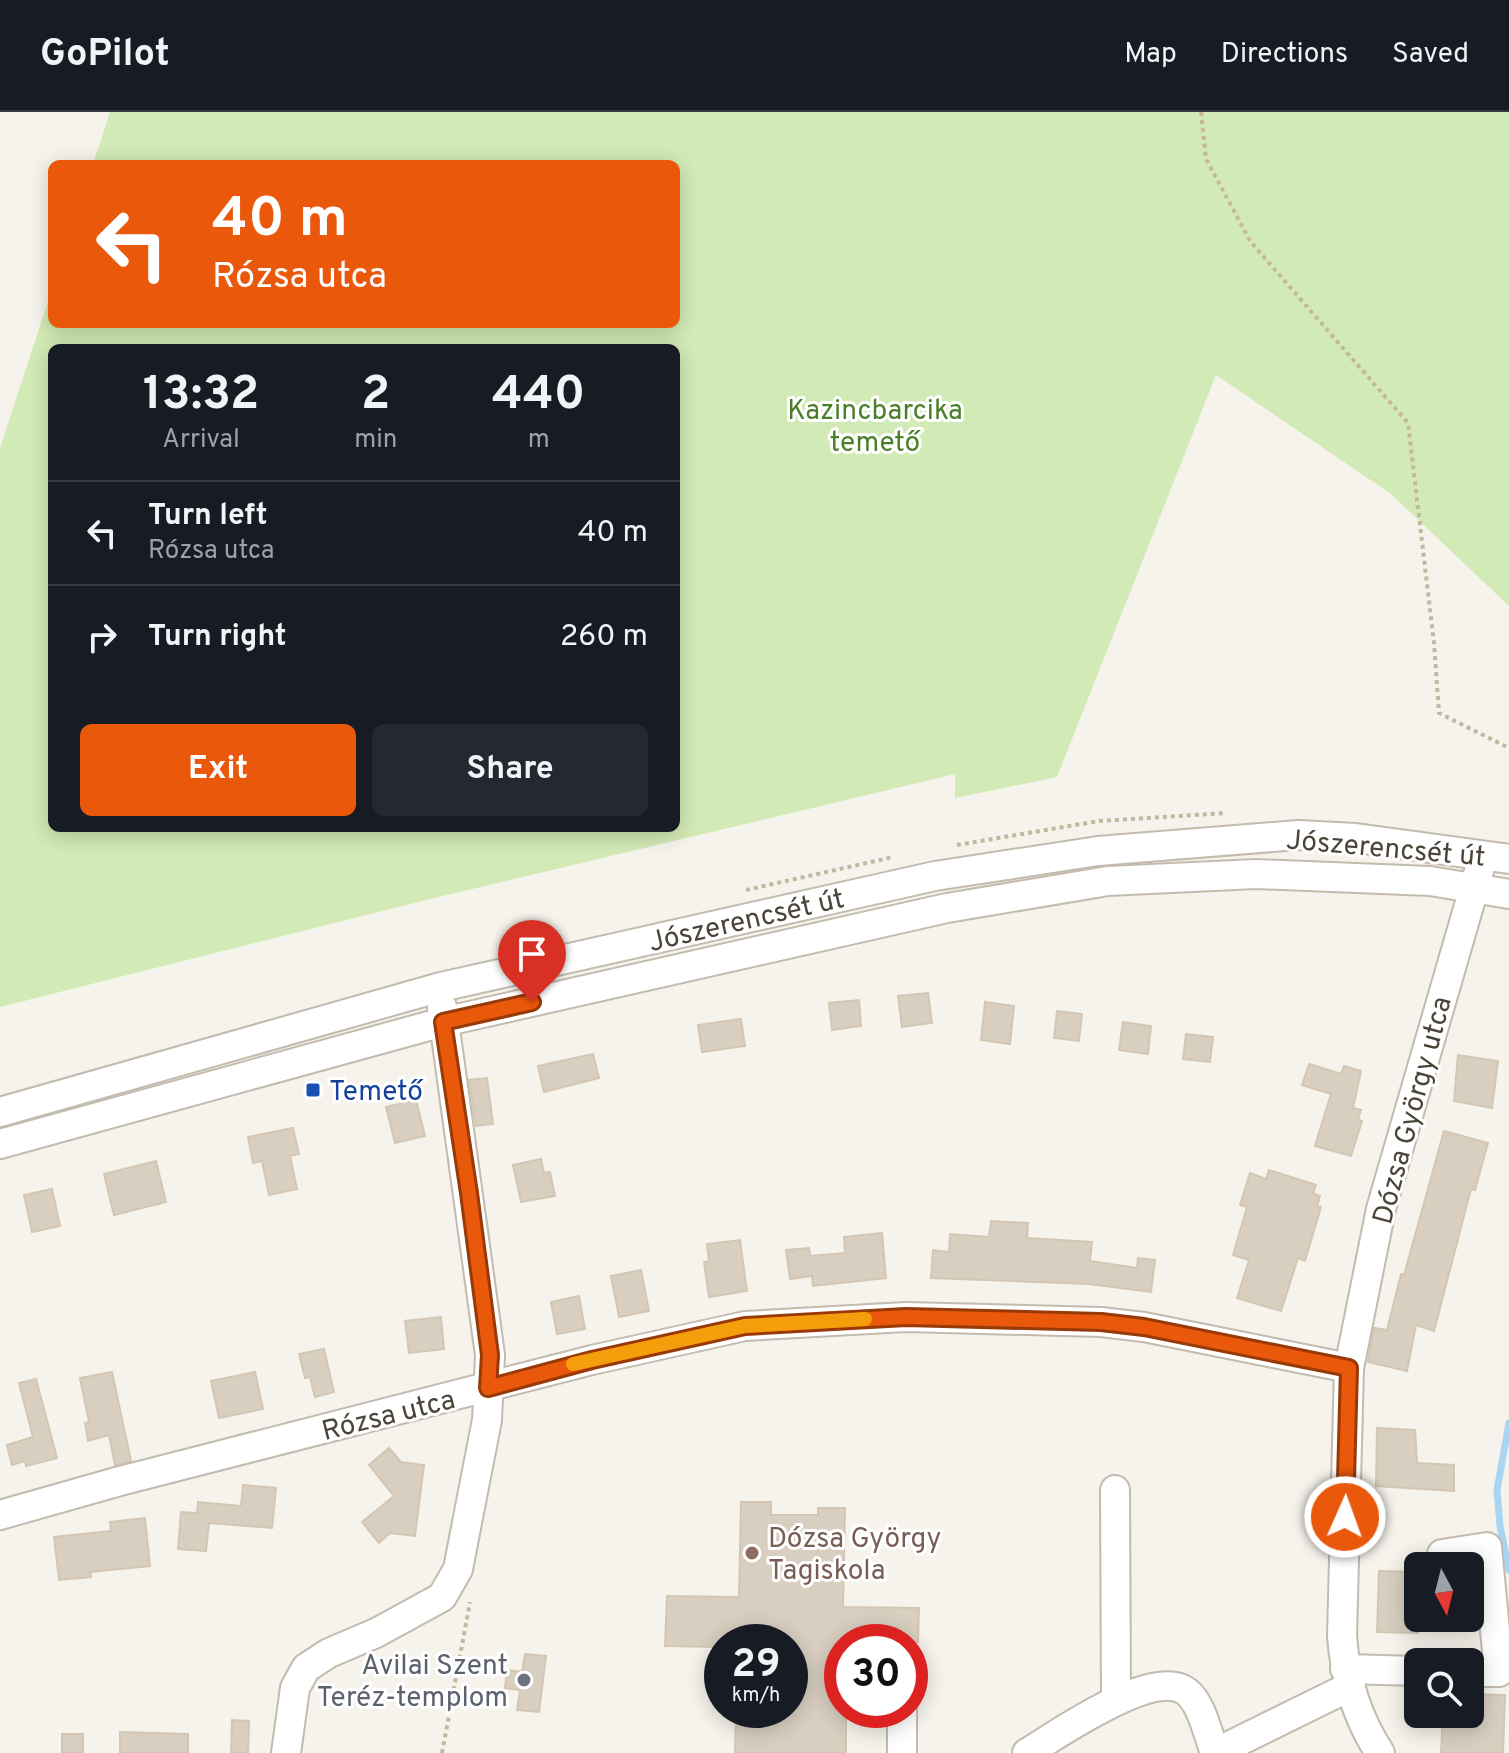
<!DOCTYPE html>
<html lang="en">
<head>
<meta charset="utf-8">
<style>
	:root { --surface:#171b24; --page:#242831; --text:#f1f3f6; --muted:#9ea1a6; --line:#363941; --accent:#ea580c }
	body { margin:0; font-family:Overpass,sans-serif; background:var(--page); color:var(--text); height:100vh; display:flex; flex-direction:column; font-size:30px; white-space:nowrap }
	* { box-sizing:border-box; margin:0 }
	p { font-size:26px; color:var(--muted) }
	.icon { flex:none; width:44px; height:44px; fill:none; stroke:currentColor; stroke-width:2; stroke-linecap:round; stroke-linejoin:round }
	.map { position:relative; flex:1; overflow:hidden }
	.drawer { position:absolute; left:48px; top:232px; width:632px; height:488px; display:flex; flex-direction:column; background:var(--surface); border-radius:12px; box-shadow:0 4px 20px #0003 }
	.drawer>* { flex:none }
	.hud { position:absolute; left:48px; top:48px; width:632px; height:168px; border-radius:12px; box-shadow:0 4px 20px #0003; background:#ea580c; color:#fff; overflow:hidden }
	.needle { width:52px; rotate:173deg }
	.tools { position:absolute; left:1404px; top:1440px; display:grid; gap:16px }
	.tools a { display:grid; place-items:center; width:80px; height:80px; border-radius:12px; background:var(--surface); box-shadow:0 4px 20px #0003; font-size:40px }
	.speed { position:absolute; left:704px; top:1512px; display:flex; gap:16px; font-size:40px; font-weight:700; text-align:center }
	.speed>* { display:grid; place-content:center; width:104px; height:104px; border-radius:50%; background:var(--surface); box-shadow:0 4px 20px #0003; line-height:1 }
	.speed small { font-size:20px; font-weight:400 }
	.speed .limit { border:12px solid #d22; background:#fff; color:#111 }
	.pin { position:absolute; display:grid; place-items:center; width:68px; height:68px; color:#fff; margin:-82px -34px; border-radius:50% 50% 50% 0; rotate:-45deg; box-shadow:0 0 8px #0007 }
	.pin .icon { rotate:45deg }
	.me { position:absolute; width:88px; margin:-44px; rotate:2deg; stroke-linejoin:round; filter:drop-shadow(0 0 6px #0008) }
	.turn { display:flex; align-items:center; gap:28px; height:168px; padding:0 32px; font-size:36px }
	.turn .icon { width:104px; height:104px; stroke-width:2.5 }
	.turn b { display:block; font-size:56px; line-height:68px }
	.eta { display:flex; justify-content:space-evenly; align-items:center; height:136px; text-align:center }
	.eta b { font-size:48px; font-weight:700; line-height:56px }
	.primary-button { display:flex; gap:16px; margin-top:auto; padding:16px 32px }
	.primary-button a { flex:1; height:92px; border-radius:12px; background:var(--accent); color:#fff; font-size:32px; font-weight:700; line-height:92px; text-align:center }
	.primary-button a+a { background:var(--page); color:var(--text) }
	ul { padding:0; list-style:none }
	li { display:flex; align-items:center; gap:24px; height:104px; padding:0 32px; border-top:2px solid var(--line) }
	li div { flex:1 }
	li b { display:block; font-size:30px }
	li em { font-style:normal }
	header { display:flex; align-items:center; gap:48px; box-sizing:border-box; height:112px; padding:0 40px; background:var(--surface); border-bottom:2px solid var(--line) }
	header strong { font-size:38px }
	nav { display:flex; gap:44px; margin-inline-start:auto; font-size:28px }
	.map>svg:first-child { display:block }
	.green { fill:#d2eab5; fill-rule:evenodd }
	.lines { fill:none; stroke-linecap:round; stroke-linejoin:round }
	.stream { stroke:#a9d4f2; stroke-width:7 }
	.building { fill:#d8cfc1; stroke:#d3c7b4; stroke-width:2 }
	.minor-casing { stroke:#c2bbae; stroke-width:32 }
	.path { stroke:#c4b79f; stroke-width:4; stroke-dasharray:4 4; stroke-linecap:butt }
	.minor { stroke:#fff; stroke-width:28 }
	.route-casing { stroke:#983908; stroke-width:20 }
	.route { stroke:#ea580c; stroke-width:14 }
	.slow { stroke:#f59e0b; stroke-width:14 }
	.transit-dot { fill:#1a4fb4; stroke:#fff; stroke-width:3 }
	.education-dot { fill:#8d6e63; stroke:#fff; stroke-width:3 }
	.worship-dot { fill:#6b7280; stroke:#fff; stroke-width:3 }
	.labels { text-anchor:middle; stroke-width:6; stroke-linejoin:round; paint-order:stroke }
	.park-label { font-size:28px; fill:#4a7f2a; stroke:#fff }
	.street-label { font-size:28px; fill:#4b4439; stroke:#fff }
	.transit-label { font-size:28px; fill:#164399; stroke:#fff; text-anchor:start }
	.education-label { font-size:28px; fill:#785e54; stroke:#fff; text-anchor:start }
	.worship-label { font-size:28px; fill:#5b616d; stroke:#fff; text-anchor:end }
</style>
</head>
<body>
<header>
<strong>GoPilot</strong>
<nav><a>Map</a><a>Directions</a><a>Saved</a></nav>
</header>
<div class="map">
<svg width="1509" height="1641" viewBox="0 0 1509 1641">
	<rect width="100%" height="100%" fill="#f6f3ec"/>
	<!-- green -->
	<path class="green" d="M 110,0 L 1509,0 L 1509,494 L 1391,382 L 1216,263 L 1057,665 L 955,686 L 955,662 L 434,786 L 0,895 L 0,336 L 52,177 L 52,212 L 676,212 L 676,52 L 93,52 ZM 52,236 L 676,236 L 676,716 L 52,716 Z"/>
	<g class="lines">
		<!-- stream -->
		<path class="stream" d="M 1509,1311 L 1497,1378 L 1500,1414 L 1509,1458"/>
	</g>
	<!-- building -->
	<g class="building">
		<path d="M 928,881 L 932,911 L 902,915 L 898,884 Z"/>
		<path d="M 859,888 L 861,914 L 832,918 L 829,891 Z"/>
		<path d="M 985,890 L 1014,894 L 1010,932 L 981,928 Z"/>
		<path d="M 1057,899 L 1082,902 L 1079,929 L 1054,926 Z"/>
		<path d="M 741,907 L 745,934 L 702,940 L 698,913 Z"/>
		<path d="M 1123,910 L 1151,914 L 1148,942 L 1119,938 Z"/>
		<path d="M 1186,922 L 1213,925 L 1210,950 L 1183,947 Z"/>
		<path d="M 593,942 L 599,966 L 544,980 L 538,954 Z"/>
		<path d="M 1458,943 L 1498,949 L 1492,996 L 1454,989 Z"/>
		<path d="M 1309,952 L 1341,962 L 1344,954 L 1361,959 L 1353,996 L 1361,998 L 1358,1007 L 1362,1009 L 1351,1044 L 1315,1034 L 1331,982 L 1302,973 Z"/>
		<path d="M 487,966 L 493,1012 L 476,1014 L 469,968 Z"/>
		<path d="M 416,988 L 425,1024 L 395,1031 L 386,995 Z"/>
		<path d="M 293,1016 L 299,1042 L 290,1044 L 297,1077 L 269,1083 L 262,1049 L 253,1051 L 248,1025 Z"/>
		<path d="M 1444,1019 L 1488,1031 L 1475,1078 L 1471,1077 L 1434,1219 L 1416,1213 L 1407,1259 L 1368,1250 L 1374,1216 L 1387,1218 L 1401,1162 L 1404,1163 Z"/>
		<path d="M 541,1047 L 544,1061 L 550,1060 L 555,1084 L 521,1090 L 513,1053 Z"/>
		<path d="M 156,1049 L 166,1090 L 114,1103 L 104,1062 Z"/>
		<path d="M 1269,1058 L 1316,1073 L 1313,1081 L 1320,1084 L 1317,1094 L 1321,1095 L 1305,1149 L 1298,1146 L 1281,1199 L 1237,1186 L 1249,1148 L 1233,1143 L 1247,1095 L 1240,1093 L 1250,1061 L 1266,1067 Z"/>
		<path d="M 52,1077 L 60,1114 L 32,1120 L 24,1083 Z"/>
		<path d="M 991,1109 L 1028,1111 L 1027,1126 L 1092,1130 L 1090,1149 L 1137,1156 L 1138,1146 L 1155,1148 L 1151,1180 L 1089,1172 L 931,1166 L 933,1138 L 949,1140 L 950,1122 L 989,1125 Z"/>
		<path d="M 882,1121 L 886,1166 L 813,1174 L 812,1164 L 790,1167 L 786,1138 L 809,1136 L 810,1144 L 845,1141 L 844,1125 Z"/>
		<path d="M 740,1128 L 747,1179 L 709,1185 L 704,1150 L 709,1149 L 707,1132 Z"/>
		<path d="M 641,1158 L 649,1199 L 619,1205 L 611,1164 Z"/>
		<path d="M 579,1184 L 585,1217 L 557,1222 L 551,1190 Z"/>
		<path d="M 441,1205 L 444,1237 L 409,1241 L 405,1209 Z"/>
		<path d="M 324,1237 L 334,1280 L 315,1285 L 310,1265 L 305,1266 L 299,1242 Z"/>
		<path d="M 112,1260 L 131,1349 L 115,1353 L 109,1323 L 88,1329 L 85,1311 L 89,1310 L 80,1266 Z"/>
		<path d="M 255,1260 L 263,1297 L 219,1306 L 211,1269 Z"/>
		<path d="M 36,1267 L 57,1346 L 26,1354 L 25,1349 L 12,1353 L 7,1333 L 33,1325 L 19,1271 Z"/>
		<path d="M 1377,1316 L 1415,1318 L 1417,1351 L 1454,1353 L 1454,1379 L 1376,1374 Z"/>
		<path d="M 389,1336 L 401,1350 L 424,1353 L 415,1424 L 390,1421 L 379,1431 L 362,1410 L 394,1384 L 369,1353 Z"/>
		<path d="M 243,1373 L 276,1376 L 272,1416 L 209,1411 L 206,1439 L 178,1437 L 181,1400 L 197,1401 L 198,1390 L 241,1394 Z"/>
		<path d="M 741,1390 L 771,1390 L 771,1403 L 818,1403 L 818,1396 L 845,1396 L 843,1495 L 919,1496 L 918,1530 L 842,1530 L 842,1598 L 846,1598 L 846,1641 L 735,1641 L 736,1598 L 790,1598 L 790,1530 L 722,1530 L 722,1535 L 665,1534 L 667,1484 L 739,1485 Z"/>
		<path d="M 145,1406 L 150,1454 L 90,1460 L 91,1465 L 59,1468 L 54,1425 L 111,1419 L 110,1410 Z"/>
		<path d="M 1379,1459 L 1418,1460 L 1418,1521 L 1377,1520 Z"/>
		<path d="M 525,1542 L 546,1544 L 539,1600 L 517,1598 L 520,1578 L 505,1576 L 507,1558 L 522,1560 Z"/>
		<path d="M 1470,1582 L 1505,1583 L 1503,1641 L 1441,1641 L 1443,1602 L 1470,1602 Z"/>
		<path d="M 232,1608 L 249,1609 L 248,1641 L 231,1641 Z"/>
		<path d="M 120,1620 L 188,1622 L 188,1641 L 120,1641 Z"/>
		<rect x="62" y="1622" width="21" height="19"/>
	</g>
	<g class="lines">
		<!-- minor casing -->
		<g class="minor-casing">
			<g id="minor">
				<path d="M 0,1000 L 441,875 L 935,764 L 1098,739 L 1298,723 L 1356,726 L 1509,747"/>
				<path d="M 0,1032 L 443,910 L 947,796 L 1108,769 L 1256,762 L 1430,769 L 1509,782"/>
				<path d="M 1115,1378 L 1116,1587"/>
				<path d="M 0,1403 L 120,1369 L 592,1248 L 745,1214 L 906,1205 L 1101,1210 L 1144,1215 L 1349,1256"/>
				<path d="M 1442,1442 L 1487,1435 L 1499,1560 L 1470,1560"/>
				<path d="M 1345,1557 L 1418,1559"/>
				<path d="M 902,1598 L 902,1641"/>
				<path d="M 286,1641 L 295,1576 L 306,1556 L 329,1541 L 376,1521 L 442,1485 L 458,1457 L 487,1308 L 490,1243 L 442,895"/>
				<path d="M 1027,1641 C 1057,1623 1154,1554 1187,1580 C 1202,1592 1208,1623 1215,1641 L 1351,1574"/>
				<path d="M 1380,1641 C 1357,1606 1345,1565 1342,1524 L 1349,1256 L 1381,1097 L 1479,759"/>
			</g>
		</g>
		<!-- path -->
		<g class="path">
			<path d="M 1201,0 L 1206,47 L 1250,129 L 1408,311 L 1434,531 L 1439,601 L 1509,636"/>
			<path d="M 957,733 L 1099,709 L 1226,701"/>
			<path d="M 746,778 L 893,745"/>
			<path d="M 442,1641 L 470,1490"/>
		</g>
		<!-- minor -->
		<use href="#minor" class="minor"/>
	</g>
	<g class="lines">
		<!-- route casing -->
		<g class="route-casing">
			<path id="route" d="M 532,890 L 443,910 L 469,1081 L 490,1243 L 488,1276 L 592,1248 L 745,1214 L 906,1205 L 1101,1210 L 1144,1215 L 1349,1256 L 1345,1405"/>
		</g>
		<!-- route -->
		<use href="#route" class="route"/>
		<!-- slow -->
		<path class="slow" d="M 573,1252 L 745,1214 L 865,1207"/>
	</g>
	<!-- markers -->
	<rect class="transit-dot" x="305" y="970" width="16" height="16" rx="4"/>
	<circle class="education-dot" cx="752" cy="1441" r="8"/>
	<circle class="worship-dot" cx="524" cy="1568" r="8"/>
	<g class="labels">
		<!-- park labels -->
		<g class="park-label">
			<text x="875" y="307">Kazincbarcika<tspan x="875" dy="32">temető</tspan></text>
		</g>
		<!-- street labels -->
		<g class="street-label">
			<text transform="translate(1386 735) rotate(5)" y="10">Jószerencsét út</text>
			<text transform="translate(746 807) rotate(-13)" y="10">Jószerencsét út</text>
			<text transform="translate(1411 998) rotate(-75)" y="10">Dózsa György utca</text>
			<text transform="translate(388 1302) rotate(-14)" y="10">Rózsa utca</text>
		</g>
		<!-- transit labels -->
		<g class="transit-label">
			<text x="329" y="988">Temető</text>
		</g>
		<!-- education labels -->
		<g class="education-label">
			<text x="768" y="1435">Dózsa György<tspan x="768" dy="32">Tagiskola</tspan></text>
		</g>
		<!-- worship labels -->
		<g class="worship-label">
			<text x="508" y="1562">Avilai Szent<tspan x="508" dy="32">Teréz-templom</tspan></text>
		</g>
	</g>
</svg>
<div class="tools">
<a><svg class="needle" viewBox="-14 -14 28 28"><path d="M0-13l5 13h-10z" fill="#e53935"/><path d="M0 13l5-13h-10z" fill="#9ea1a6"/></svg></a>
<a><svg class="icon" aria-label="search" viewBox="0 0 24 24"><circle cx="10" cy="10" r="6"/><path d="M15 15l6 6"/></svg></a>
</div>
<div class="speed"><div>29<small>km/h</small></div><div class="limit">30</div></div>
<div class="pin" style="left:532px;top:890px;background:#d93025"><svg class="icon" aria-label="arrive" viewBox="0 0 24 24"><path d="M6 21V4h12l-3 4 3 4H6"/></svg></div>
<svg class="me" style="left:1345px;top:1405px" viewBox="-20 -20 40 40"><circle r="17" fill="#ea580c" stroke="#fff" stroke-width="3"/><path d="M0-11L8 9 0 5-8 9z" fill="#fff"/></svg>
<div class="hud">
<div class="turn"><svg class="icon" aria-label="left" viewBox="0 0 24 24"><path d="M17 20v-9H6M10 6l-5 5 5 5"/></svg><div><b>40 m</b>Rózsa utca</div></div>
</div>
<section class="drawer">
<div class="eta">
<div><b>13:32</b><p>Arrival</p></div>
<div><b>2</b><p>min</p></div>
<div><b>440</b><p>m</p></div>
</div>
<ul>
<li><svg class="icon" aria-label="left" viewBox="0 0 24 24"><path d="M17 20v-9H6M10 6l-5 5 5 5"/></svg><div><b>Turn left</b><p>Rózsa utca</p></div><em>40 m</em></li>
<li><svg class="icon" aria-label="right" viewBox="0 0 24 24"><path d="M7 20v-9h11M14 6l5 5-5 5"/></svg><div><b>Turn right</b></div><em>260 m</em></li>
</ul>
<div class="primary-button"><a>Exit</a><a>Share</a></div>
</section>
</div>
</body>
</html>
